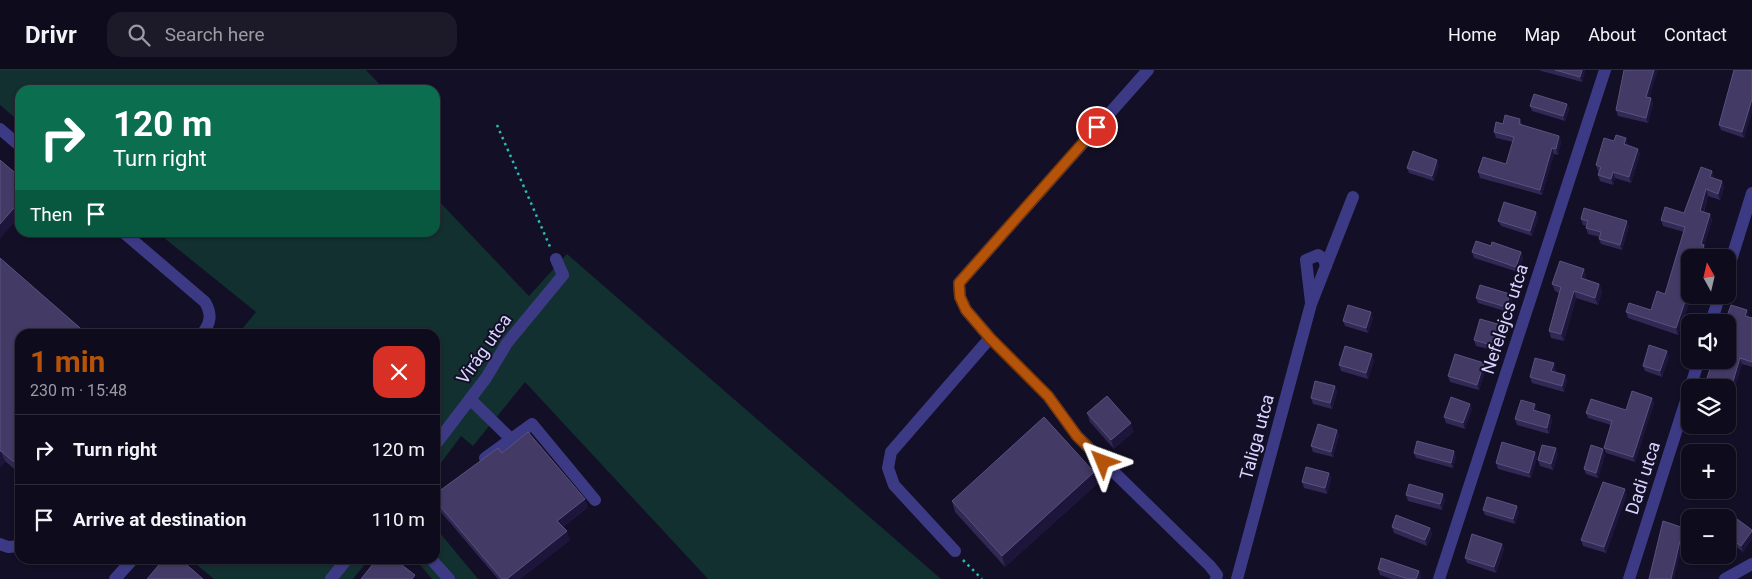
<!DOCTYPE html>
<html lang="en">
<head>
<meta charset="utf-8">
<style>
	:root { --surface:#0e0b1c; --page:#1c1929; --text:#f1f3f6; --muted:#9b9ba3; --line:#2e2b3b; --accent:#b45309 }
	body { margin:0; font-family:Roboto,sans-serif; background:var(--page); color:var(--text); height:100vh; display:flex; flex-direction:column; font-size:19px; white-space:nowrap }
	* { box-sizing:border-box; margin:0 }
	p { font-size:16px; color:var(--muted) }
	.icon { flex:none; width:28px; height:28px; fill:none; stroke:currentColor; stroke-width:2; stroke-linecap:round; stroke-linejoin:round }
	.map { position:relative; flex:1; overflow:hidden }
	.drawer { position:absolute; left:15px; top:259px; width:425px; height:235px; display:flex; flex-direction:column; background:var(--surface); border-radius:15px; box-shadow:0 1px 4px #0004,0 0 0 1px var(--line) }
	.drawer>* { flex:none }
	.top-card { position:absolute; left:15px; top:15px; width:425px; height:152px; border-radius:15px; box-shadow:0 1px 4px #0004,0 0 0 1px var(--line); background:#0b6e4f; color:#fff; overflow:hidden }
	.needle { width:32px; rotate:352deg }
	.tools { position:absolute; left:1681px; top:179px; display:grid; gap:10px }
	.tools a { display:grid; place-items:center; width:55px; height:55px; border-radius:10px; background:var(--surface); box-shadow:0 1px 4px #0004,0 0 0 1px var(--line); font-size:25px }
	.pin { position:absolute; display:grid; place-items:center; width:42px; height:42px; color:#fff; margin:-21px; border:2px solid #fff; border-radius:50%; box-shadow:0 1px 5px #0007 }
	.me { position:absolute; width:55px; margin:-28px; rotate:314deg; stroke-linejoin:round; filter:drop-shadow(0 0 4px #0008) }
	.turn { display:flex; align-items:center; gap:18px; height:105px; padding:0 15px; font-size:22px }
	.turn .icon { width:65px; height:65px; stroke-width:2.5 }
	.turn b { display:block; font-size:35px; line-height:42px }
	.then { display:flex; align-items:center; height:48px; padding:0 15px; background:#0003; gap:10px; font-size:19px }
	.round { display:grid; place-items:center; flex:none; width:52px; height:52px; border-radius:15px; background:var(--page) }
	.head { display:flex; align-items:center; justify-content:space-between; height:85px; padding:0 15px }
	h1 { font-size:30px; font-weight:700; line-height:38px; color:var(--accent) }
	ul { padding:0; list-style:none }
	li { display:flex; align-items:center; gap:15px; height:70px; padding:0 15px; border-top:1px solid var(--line) }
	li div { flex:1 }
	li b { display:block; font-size:19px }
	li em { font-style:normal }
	header { display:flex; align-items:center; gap:30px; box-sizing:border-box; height:70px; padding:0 25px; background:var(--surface); border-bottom:1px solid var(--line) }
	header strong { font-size:24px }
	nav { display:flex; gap:28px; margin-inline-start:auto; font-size:18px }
	.search { width:350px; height:45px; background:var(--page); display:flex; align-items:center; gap:12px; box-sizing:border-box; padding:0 18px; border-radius:15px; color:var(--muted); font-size:19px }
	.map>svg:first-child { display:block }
	.green { fill:#12302f }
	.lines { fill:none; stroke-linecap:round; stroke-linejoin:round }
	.path { stroke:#2fb8b0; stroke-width:2.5; stroke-dasharray:2.5 4; stroke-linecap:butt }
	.minor { stroke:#3d3a85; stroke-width:12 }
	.wall { fill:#312854 }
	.shaded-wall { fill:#1d163a }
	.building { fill:#433a66; stroke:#5a527e }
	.route-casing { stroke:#753606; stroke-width:12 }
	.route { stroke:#b45309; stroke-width:9 }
	.labels { text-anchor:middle; stroke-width:4; stroke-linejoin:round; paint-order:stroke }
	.street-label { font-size:18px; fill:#d9d4ff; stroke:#130f26 }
</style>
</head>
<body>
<header>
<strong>Drivr</strong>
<div class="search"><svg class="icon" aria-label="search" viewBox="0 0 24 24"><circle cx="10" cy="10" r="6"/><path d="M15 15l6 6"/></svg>Search here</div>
<nav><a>Home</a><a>Map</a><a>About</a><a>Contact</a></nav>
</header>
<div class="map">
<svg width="1752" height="509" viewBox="0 0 1752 509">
	<rect width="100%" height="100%" fill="#130f26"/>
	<!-- green -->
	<g class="green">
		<path d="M 0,0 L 366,0 L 385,20 L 20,20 L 20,52 L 0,35 Z"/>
		<path d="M 435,127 L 529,226 L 567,184 L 941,509 L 708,509 L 525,312 L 473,376 L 461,366 L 435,401 L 435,264 L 238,264 L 256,242 L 158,163 L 435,162 Z"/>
		<path d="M 435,457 L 478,509 L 432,509 L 415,489 L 435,489 Z"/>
		<path d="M 190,489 L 369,489 L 353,509 L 214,509 Z"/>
	</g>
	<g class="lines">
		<!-- path -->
		<g class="path">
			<path d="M 497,55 L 551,179"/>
			<path d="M 963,490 L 982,509"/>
		</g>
		<!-- minor -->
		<g class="minor">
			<path d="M 1148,0 L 959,213 L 960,227 L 966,240 L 990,268 L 1048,326 L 1077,366 L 1210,496 L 1217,505 L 1216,509"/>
			<path d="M 0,59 L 20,76"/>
			<path d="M 123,162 L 205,232 C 212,244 211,253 202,264"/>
			<path d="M 1728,200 L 1752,123"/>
			<path d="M 1311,232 L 1306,190 L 1318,185 L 1324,189 L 1326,196"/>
			<path d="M 1711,252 L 1720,225"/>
			<path d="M 1690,318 L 1699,290"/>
			<path d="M 470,329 L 511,369"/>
			<path d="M 435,375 L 486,308 L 507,273 L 563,205 L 556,189"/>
			<path d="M 485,388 L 532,354 L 595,430"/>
			<path d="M 0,474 L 8,477 L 20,476"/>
			<path d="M 955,481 L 894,415 L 888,398 L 891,382 L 990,268"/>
			<path d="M 431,489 L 449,509"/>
			<path d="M 115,509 L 133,489"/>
			<path d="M 331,509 L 347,489"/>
			<path d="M 1237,509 L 1311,234 L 1353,127"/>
			<path d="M 1439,509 L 1605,0"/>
			<path d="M 1629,509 L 1690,318"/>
			<path d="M 1725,509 L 1752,494"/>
		</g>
	</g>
	<!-- wall -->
	<g class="wall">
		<path d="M 1538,0 L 1585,0 L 1582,12 Z"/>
		<path d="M 1752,0 L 1752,41 L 1744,68 L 1721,60 L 1719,55 Z"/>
		<path d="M 1649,28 L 1651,28 L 1653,34 L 1648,53 L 1618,46 L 1616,40 Z"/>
		<path d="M 1567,34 L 1569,39 L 1565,51 L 1532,41 L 1530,36 Z"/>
		<path d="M 1520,49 L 1522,55 L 1559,66 L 1561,72 L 1558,85 L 1554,84 L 1542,125 L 1480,108 L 1478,102 L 1506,94 L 1513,72 L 1496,68 L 1494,62 L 1503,54 Z"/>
		<path d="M 1614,71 L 1628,74 L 1628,75 L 1638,79 L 1640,84 L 1631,113 L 1615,108 L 1613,115 L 1600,111 L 1598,105 L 1599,101 L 1598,101 L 1596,95 Z"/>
		<path d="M 1439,95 L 1434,111 L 1409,103 L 1407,98 Z"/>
		<path d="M 1712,101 L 1714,107 L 1714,109 L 1722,111 L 1724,118 L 1720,130 L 1708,126 L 1704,142 L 1710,144 L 1712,150 L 1704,176 L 1706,181 L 1678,265 L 1628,248 L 1626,242 L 1651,240 L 1665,224 L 1684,162 L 1663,156 L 1661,150 L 1684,143 Z"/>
		<path d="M 1536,142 L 1538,148 L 1532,166 L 1501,156 L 1498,151 Z"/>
		<path d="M 1581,149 L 1629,156 L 1622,180 L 1601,174 L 1599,169 L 1600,167 L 1588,164 L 1586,158 L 1587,156 L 1583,155 Z"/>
		<path d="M 1491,176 L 1521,182 L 1523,188 L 1518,202 L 1474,188 L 1472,182 Z"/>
		<path d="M 0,188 L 20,264 L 20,404 L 5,391 L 0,397 Z"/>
		<path d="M 1584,199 L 1586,206 L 1585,209 L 1599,214 L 1602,221 L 1598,235 L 1576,228 L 1564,271 L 1551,268 L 1549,261 L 1559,223 L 1555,221 L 1552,214 Z"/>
		<path d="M 1510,224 L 1512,230 L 1508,242 L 1478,233 L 1476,228 Z"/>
		<path d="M 1747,240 L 1749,247 L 1752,248 L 1752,297 L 1742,294 L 1733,323 L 1728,322 L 1728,318 L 1712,318 L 1709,316 L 1706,311 Z"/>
		<path d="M 1373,248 L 1368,263 L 1345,256 L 1343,251 Z"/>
		<path d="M 1501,255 L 1503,260 L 1498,281 L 1476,276 L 1474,270 Z"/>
		<path d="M 1669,286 L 1662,307 L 1645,301 L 1643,296 Z"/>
		<path d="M 1374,290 L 1368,309 L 1341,301 L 1339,295 Z"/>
		<path d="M 1484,293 L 1486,298 L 1479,320 L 1450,312 L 1448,306 Z"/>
		<path d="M 1556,299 L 1555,302 L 1565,305 L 1567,310 L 1564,322 L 1532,313 L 1530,307 Z"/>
		<path d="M 1335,316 L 1337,322 L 1332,339 L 1313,334 L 1311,328 Z"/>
		<path d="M 1652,328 L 1654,333 L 1635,392 L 1606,383 L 1604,378 L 1611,355 L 1588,348 L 1586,343 L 1626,340 Z"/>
		<path d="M 1472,339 L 1465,359 L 1446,353 L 1444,347 Z"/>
		<path d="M 1537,339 L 1536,341 L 1550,345 L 1552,351 L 1549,364 L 1517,355 L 1515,349 Z"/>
		<path d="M 1087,343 L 1134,361 L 1114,379 L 1090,352 Z"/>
		<path d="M 1695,355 L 1722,355 L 1720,363 Z"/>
		<path d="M 1337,360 L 1339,365 L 1333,387 L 1313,382 L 1311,376 Z"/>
		<path d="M 1535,382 L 1537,387 L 1531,408 L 1498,399 L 1496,393 Z"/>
		<path d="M 502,383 L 588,437 L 563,457 L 570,470 L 520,509 L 498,509 L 435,435 L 435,423 Z"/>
		<path d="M 1414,383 L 1456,387 L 1453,398 L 1416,388 Z"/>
		<path d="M 1558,384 L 1553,400 L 1540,396 L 1538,390 Z"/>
		<path d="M 1605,385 L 1598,408 L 1586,404 L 1584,399 Z"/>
		<path d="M 1094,402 L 1098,413 L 1005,497 L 955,442 L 952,431 Z"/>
		<path d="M 1329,403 L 1331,409 L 1327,424 L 1304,418 L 1302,412 Z"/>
		<path d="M 1627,424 L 1606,483 L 1583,476 L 1581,470 Z"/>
		<path d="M 1406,425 L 1445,429 L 1442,440 L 1408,431 Z"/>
		<path d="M 1483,440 L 1519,442 L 1515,454 L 1485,445 Z"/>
		<path d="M 1728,448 L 1752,460 L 1743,482 L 1728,470 Z"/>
		<path d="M 1392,457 L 1430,458 L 1432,464 L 1427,476 L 1394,463 Z"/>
		<path d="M 1690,460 L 1690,479 L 1682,477 L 1649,509 Z"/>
		<path d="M 1502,474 L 1504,479 L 1496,503 L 1467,493 L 1465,488 Z"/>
		<path d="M 1378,499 L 1419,501 L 1421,506 L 1420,509 L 1392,509 L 1380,505 Z"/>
	</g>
	<!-- shaded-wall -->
	<g class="shaded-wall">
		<path d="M 1582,0 L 1585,0 L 1582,12 L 1580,7 Z"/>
		<path d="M 1654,0 L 1658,0 L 1648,33 L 1646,27 Z"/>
		<path d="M 1651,28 L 1653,34 L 1648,53 L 1646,48 Z"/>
		<path d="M 1752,29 L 1752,41 L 1744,68 L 1742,62 Z"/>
		<path d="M 1567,34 L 1569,39 L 1565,51 L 1563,46 Z"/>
		<path d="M 1559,66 L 1561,72 L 1558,85 L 1556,79 Z"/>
		<path d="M 1626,68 L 1628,74 L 1626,80 L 1624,74 Z"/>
		<path d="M 1552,78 L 1554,84 L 1542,125 L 1540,120 Z"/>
		<path d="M 1638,79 L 1640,84 L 1631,113 L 1629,107 Z"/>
		<path d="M 1437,90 L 1439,95 L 1434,111 L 1432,106 Z"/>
		<path d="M 1712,101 L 1714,107 L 1712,114 L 1710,107 Z"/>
		<path d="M 1613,102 L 1615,108 L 1613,115 L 1611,109 Z"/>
		<path d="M 1722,111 L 1724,118 L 1720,130 L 1718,124 Z"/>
		<path d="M 1706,119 L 1708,126 L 1702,147 L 1700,141 Z"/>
		<path d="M 20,131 L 20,146 L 0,169 L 0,154 Z"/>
		<path d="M 1536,142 L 1538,148 L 1532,166 L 1530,161 Z"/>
		<path d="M 1710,144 L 1712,150 L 1704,176 L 1706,181 L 1704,188 L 1700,188 L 1701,174 Z"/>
		<path d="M 1627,151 L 1629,156 L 1622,180 L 1620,175 Z"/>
		<path d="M 1521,182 L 1523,188 L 1518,202 L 1516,197 Z"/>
		<path d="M 1584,199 L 1586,206 L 1583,215 L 1581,208 Z"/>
		<path d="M 1599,214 L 1602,221 L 1598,235 L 1595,228 Z"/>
		<path d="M 1690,217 L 1690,225 L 1692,225 L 1678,265 L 1676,258 Z"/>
		<path d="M 1574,221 L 1576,228 L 1564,271 L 1561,264 Z"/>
		<path d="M 1510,224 L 1512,230 L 1508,242 L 1506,237 Z"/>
		<path d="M 1747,240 L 1749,246 L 1748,252 L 1745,246 Z"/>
		<path d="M 1371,242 L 1373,248 L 1368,263 L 1366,258 Z"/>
		<path d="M 1501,255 L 1503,260 L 1498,281 L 1495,276 Z"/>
		<path d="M 1667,281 L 1669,286 L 1662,307 L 1660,301 Z"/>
		<path d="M 1372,284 L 1374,290 L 1368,309 L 1366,303 Z"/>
		<path d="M 1740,288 L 1742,294 L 1733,323 L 1731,318 Z"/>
		<path d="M 1484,293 L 1486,298 L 1479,320 L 1477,315 Z"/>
		<path d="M 1554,293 L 1556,299 L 1553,306 L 1551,301 Z"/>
		<path d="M 1565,305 L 1567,310 L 1564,322 L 1562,316 Z"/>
		<path d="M 1335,316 L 1337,322 L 1332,339 L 1330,333 Z"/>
		<path d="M 1652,328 L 1654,333 L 1635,392 L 1633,387 Z"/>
		<path d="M 1470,334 L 1472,339 L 1465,359 L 1463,353 Z"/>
		<path d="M 1535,334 L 1537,339 L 1535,346 L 1533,340 Z"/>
		<path d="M 1550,345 L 1552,351 L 1549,364 L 1547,358 Z"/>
		<path d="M 1131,353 L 1134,361 L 1114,379 L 1111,370 Z"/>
		<path d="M 1718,355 L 1722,355 L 1720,363 L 1717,357 Z"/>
		<path d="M 1337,360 L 1339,365 L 1333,387 L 1331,382 Z"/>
		<path d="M 1556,378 L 1558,384 L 1553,400 L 1551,394 Z"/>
		<path d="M 1603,379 L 1605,385 L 1598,408 L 1596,403 Z"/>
		<path d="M 0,381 L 1,381 L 5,391 L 0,397 Z"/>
		<path d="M 1454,381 L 1456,387 L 1453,398 L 1451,393 Z"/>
		<path d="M 1535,382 L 1537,387 L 1531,408 L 1529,403 Z"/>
		<path d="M 1094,402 L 1098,413 L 1005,497 L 1002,486 Z"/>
		<path d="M 1329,403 L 1331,409 L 1327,424 L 1325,418 Z"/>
		<path d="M 1625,419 L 1627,424 L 1606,483 L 1604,477 Z"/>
		<path d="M 1443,424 L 1445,429 L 1442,440 L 1440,434 Z"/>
		<path d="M 585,429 L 588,437 L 560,459 L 557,451 Z"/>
		<path d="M 1517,436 L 1519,442 L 1515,454 L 1513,449 Z"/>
		<path d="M 1430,458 L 1432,464 L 1427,476 L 1425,470 Z"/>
		<path d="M 567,461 L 570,470 L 520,509 L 507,509 Z"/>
		<path d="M 1752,461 L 1752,470 L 1743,482 L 1741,476 Z"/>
		<path d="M 1680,471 L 1682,477 L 1674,509 L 1671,509 Z"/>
		<path d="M 1502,474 L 1504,479 L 1496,503 L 1494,497 Z"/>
		<path d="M 1419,501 L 1421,506 L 1420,509 L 1416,509 Z"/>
	</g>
	<!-- building -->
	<g class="building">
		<path d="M 1555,0 L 1582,0 L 1580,7 Z"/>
		<path d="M 1624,0 L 1654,0 L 1646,27 L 1651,28 L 1646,48 L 1616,40 Z"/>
		<path d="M 1734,0 L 1752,0 L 1752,29 L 1742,62 L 1719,55 Z"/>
		<path d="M 1534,24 L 1567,34 L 1563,46 L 1530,36 Z"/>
		<path d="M 1505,45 L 1520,49 L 1519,54 L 1559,66 L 1556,79 L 1552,78 L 1540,120 L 1478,102 L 1483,87 L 1506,94 L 1514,67 L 1494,62 L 1496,52 L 1503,54 Z"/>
		<path d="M 1616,65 L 1626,68 L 1624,74 L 1638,79 L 1629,107 L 1613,102 L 1611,109 L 1598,105 L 1601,97 L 1596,95 L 1604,68 L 1614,71 Z"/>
		<path d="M 1413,81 L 1437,90 L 1432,106 L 1407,98 Z"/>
		<path d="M 0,90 L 20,107 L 20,131 L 0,154 Z"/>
		<path d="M 1701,97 L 1712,101 L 1710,107 L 1722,111 L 1718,124 L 1706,119 L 1700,141 L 1710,144 L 1701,174 L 1704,175 L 1700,188 L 1690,188 L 1690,217 L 1676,258 L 1626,242 L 1629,233 L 1651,240 L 1657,221 L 1665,224 L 1685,157 L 1661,150 L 1665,137 L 1684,143 Z"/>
		<path d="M 1504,132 L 1536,142 L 1530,161 L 1498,151 Z"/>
		<path d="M 1584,138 L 1627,151 L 1620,175 L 1599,169 L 1601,162 L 1586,158 L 1588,151 L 1581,149 Z"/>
		<path d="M 1476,171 L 1491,176 L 1492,172 L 1521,182 L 1516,197 L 1472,182 Z"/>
		<path d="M 0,188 L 87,264 L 20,264 L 20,397 L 1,381 L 0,381 Z"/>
		<path d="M 1560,191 L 1584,199 L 1581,208 L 1599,214 L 1595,228 L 1574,221 L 1561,264 L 1549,261 L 1561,217 L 1552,214 Z"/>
		<path d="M 1480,215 L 1510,224 L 1506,237 L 1476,228 Z"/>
		<path d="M 1348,235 L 1371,242 L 1366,258 L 1343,251 Z"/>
		<path d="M 1731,235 L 1747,240 L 1745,246 L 1752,248 L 1752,292 L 1740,288 L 1731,318 L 1706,311 L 1713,290 L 1728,290 L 1728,252 L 1725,252 Z"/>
		<path d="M 1480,249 L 1501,255 L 1495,276 L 1474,270 Z"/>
		<path d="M 1649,275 L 1667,281 L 1660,301 L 1643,296 Z"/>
		<path d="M 1345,276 L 1372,284 L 1366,303 L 1339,295 Z"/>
		<path d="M 1455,284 L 1484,293 L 1477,315 L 1448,306 Z"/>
		<path d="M 1535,288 L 1554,293 L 1551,301 L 1565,305 L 1562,316 L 1530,307 Z"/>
		<path d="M 1315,311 L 1335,316 L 1330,333 L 1311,328 Z"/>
		<path d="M 1632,321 L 1652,328 L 1633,387 L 1604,378 L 1612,351 L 1586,343 L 1591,329 L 1626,340 Z"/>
		<path d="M 1107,326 L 1131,353 L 1111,370 L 1087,343 Z"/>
		<path d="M 1451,327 L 1470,334 L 1463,353 L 1444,347 Z"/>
		<path d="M 1521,330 L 1535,334 L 1533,340 L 1550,345 L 1547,358 L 1515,349 Z"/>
		<path d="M 1044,347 L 1094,402 L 1002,486 L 952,431 Z"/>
		<path d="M 1318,354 L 1337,360 L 1331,382 L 1311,376 Z"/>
		<path d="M 528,362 L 585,429 L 557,451 L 567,461 L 507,509 L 502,509 L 435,430 L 435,423 L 438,422 L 498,378 L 502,383 Z"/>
		<path d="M 1417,371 L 1454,381 L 1451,393 L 1414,383 Z"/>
		<path d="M 1502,372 L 1535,382 L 1529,403 L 1496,393 Z"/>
		<path d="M 1542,375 L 1556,378 L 1551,394 L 1538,390 Z"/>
		<path d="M 1591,375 L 1603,379 L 1596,403 L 1584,399 Z"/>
		<path d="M 1306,397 L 1329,403 L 1325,418 L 1302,412 Z"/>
		<path d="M 1603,412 L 1625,419 L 1604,477 L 1581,470 Z"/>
		<path d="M 1409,414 L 1443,424 L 1440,434 L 1406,425 Z"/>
		<path d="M 1487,427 L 1517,436 L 1513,449 L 1483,440 Z"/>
		<path d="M 1729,443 L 1752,460 L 1752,461 L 1741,476 L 1728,466 L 1728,448 L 1725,448 Z"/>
		<path d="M 1396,445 L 1430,458 L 1425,470 L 1392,457 Z"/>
		<path d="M 1663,451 L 1690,460 L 1690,474 L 1680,471 L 1671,509 L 1649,509 Z"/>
		<path d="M 1472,464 L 1502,474 L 1494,497 L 1465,488 Z"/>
		<path d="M 1381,488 L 1419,501 L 1416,509 L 1408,509 L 1378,499 Z"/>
		<path d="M 164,489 L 180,489 L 203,509 L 147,509 Z"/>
		<path d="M 377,489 L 394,489 L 415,505 L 412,509 L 361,509 Z"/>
	</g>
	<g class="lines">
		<!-- route casing -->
		<g class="route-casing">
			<path id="route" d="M 1097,57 L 959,213 L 960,227 L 966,240 L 990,268 L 1048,326 L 1077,366 L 1103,392"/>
		</g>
		<!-- route -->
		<use href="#route" class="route"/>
	</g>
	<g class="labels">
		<!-- street labels -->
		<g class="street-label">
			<text transform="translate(1505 249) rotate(-72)" y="6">Nefelejcs utca</text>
			<text transform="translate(484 279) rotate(-55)" y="6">Virág utca</text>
			<text transform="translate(1257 367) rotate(-75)" y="6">Taliga utca</text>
			<text transform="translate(1643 408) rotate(-72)" y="6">Dadi utca</text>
		</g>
	</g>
</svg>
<div class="tools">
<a><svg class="needle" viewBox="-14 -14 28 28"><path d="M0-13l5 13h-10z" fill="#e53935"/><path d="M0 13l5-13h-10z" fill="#9b9ba3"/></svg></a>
<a><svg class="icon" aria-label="sound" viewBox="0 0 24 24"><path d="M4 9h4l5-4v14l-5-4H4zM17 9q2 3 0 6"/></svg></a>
<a><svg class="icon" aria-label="layers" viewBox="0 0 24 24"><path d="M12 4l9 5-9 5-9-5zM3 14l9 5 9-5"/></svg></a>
<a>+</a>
<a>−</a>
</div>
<div class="pin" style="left:1097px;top:57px;background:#d93025"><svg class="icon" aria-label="arrive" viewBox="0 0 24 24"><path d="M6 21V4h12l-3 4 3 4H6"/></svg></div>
<svg class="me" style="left:1103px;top:392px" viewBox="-20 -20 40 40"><path d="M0-17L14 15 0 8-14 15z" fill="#b45309" stroke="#fff" stroke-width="4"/></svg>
<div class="top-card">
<div class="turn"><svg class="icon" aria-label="right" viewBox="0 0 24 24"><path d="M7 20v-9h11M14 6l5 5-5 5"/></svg><div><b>120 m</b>Turn right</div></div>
<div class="then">Then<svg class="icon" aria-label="arrive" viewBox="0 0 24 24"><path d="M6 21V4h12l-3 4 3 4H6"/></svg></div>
</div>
<section class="drawer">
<div class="head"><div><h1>1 min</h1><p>230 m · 15:48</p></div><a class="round" style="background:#d93025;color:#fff"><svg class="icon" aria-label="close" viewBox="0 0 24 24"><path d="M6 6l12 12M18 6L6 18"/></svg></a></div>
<ul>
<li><svg class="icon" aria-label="right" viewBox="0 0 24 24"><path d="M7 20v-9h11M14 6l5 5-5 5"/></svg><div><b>Turn right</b></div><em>120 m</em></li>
<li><svg class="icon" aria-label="arrive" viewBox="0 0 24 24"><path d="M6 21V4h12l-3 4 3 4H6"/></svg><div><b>Arrive at destination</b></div><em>110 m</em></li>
</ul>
</section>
</div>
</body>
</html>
